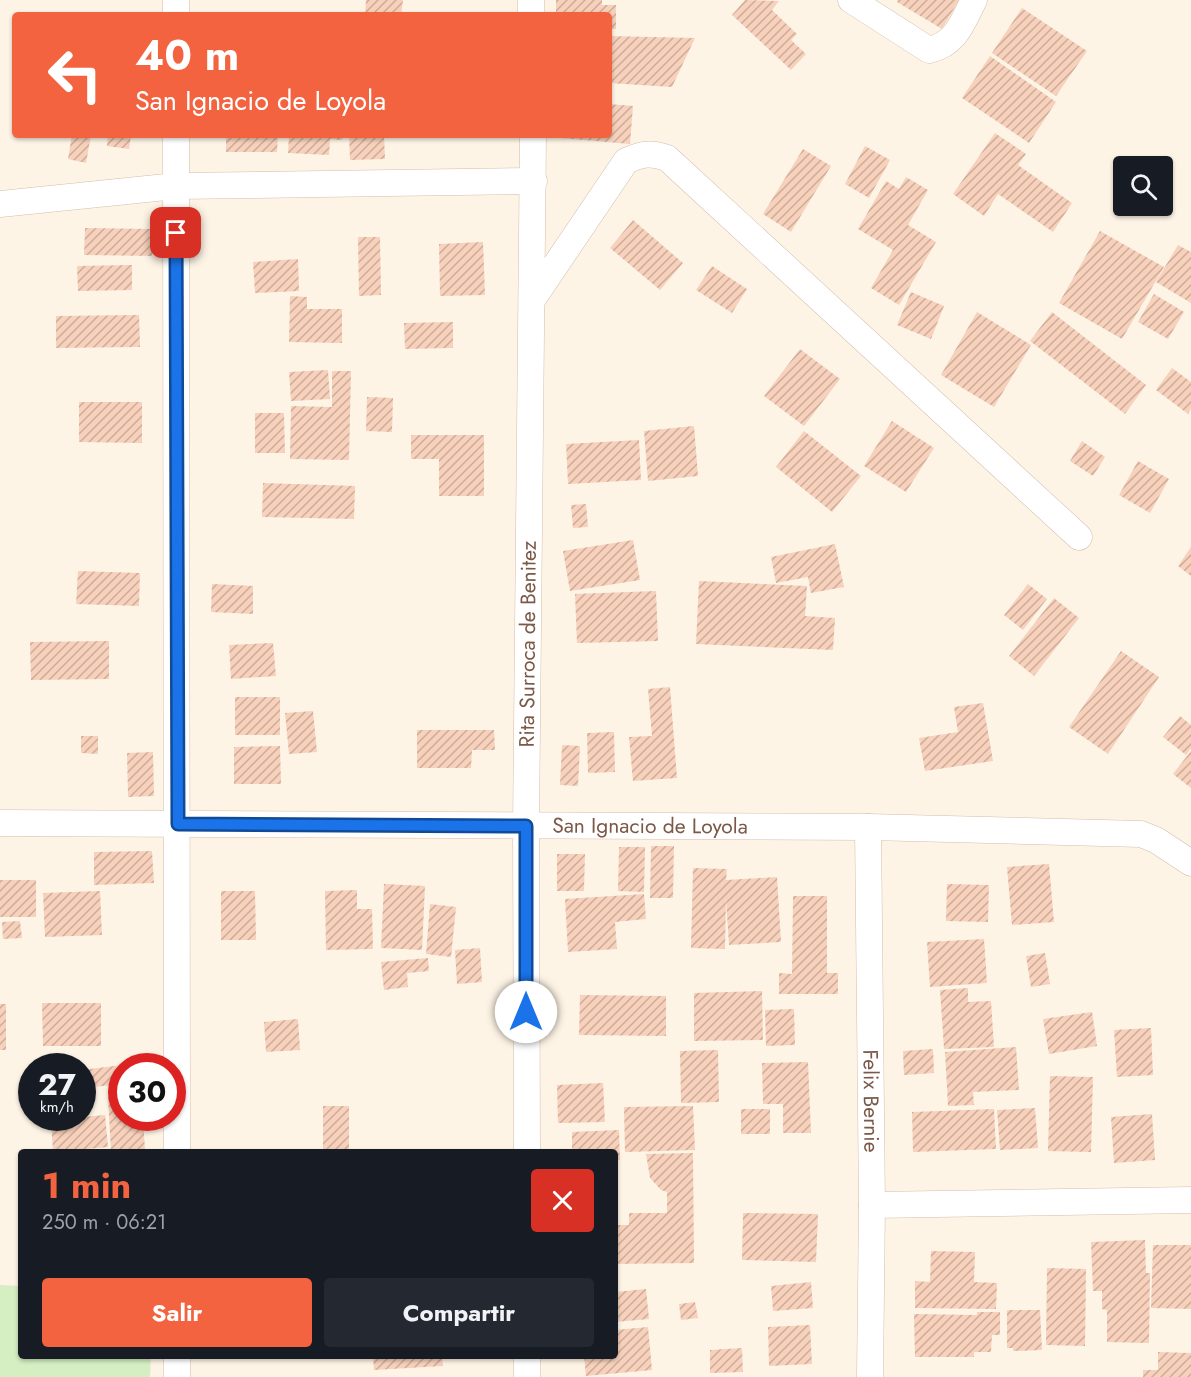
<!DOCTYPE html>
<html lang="es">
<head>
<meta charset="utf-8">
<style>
	:root { --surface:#171b24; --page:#242831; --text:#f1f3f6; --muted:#9ea1a6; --accent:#f46340 }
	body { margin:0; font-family:Jost,sans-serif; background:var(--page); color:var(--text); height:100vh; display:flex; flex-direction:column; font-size:22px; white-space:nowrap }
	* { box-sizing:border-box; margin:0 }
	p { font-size:20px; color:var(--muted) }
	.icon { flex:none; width:33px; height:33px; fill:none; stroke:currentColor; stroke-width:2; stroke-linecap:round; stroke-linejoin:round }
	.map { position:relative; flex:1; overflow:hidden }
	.drawer { position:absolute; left:18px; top:1149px; width:600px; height:210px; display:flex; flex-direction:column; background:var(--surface); border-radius:6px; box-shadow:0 2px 4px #0004 }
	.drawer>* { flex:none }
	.top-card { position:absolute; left:12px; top:12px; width:600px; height:126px; border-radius:6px; box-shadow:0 2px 4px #0004; background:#f46340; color:#fff; overflow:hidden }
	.tools { position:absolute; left:1113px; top:156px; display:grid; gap:12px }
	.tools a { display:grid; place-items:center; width:60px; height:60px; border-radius:6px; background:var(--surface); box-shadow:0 2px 4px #0004; font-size:30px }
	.speed { position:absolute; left:18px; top:1053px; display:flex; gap:12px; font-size:30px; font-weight:700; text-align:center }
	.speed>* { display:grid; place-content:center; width:78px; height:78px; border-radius:50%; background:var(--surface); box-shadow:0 2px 4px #0004; line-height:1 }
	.speed small { font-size:15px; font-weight:400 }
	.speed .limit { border:9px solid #d22; background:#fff; color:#111 }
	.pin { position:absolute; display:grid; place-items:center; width:51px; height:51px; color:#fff; margin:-26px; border-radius:12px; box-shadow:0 3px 9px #0006 }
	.me { position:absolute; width:66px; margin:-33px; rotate:0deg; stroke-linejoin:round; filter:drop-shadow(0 0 4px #0008) }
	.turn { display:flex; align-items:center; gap:21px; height:126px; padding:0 24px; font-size:27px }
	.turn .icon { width:78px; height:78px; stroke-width:2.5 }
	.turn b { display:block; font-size:42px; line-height:51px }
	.round { display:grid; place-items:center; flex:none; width:63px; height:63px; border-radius:6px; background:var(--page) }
	.summary { display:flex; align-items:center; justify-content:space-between; height:102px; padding:0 24px }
	h1 { font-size:36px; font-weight:700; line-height:45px; color:var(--accent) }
	.primary-button { display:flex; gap:12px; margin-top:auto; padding:12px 24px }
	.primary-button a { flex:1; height:69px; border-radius:6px; background:var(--accent); color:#fff; font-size:24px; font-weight:700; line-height:69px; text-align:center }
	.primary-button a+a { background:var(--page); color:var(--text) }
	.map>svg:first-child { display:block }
	.garden { fill:#d5eec2 }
	.building { fill:url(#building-hatch) }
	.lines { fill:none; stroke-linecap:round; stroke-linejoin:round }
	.street-casing { stroke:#d4bdad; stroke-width:27 }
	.street { stroke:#fff; stroke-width:26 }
	.route-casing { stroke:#114b97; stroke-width:15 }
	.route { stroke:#1a73e8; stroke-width:10 }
	.labels { text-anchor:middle; stroke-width:5; stroke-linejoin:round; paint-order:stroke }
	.street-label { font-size:21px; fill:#7b5847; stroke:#fff8ee }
</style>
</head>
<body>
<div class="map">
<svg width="1191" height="1377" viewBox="0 0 1191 1377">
	<defs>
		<pattern id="building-hatch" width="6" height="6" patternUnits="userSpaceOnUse" patternTransform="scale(1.5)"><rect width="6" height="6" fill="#f7d1bb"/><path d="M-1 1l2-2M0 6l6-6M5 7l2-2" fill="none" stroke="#cdac9a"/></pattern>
	</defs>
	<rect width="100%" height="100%" fill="#fef4e6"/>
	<!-- garden -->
	<path class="garden" d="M 0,1285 L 21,1286 L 21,1356 L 151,1356 L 150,1377 L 0,1377 Z"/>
	<!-- building -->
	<g class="building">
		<path d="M 366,0 L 403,0 L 401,15 L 365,15 Z"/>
		<path d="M 556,0 L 602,0 L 602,5 L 616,5 L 616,29 L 609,29 L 609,15 L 556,15 Z"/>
		<path d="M 745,0 L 779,1 L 772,10 L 797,34 L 791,40 L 806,54 L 791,70 L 732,15 Z"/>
		<path d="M 898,0 L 959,0 L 942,29 L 897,2 Z"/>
		<path d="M 1022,8 L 1087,51 L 1056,96 L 992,53 Z"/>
		<path d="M 609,36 L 695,38 L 672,87 L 609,83 Z"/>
		<path d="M 990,56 L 1056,102 L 1029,143 L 962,98 Z"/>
		<path d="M 609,104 L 633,106 L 630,144 L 560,138 L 560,135 L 609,135 Z"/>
		<path d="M 995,133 L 1026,154 L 1018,165 L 1072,203 L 1053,232 L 998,194 L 984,216 L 953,194 Z"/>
		<path d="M 72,135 L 91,135 L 86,163 L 68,159 Z"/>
		<path d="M 108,135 L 131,135 L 129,149 L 107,146 Z"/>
		<path d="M 226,135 L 278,135 L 277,152 L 226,152 Z"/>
		<path d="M 289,135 L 343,135 L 342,140 L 330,139 L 329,155 L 288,153 Z"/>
		<path d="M 349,135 L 384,135 L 385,159 L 350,160 Z"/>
		<path d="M 865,146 L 890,160 L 869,198 L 845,184 Z"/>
		<path d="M 803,149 L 831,166 L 791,232 L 763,214 Z"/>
		<path d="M 906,177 L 928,190 L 908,225 L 936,242 L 899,305 L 871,288 L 893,250 L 858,229 L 886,181 L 899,189 Z"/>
		<path d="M 633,220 L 683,263 L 660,290 L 610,248 Z"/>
		<path d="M 85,228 L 152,229 L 152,256 L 84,255 Z"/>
		<path d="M 1100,231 L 1164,267 L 1122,339 L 1059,303 Z"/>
		<path d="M 358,237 L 380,237 L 381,295 L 359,296 Z"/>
		<path d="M 483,242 L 485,295 L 440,296 L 439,244 Z"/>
		<path d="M 1178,245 L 1191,252 L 1191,303 L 1156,282 Z"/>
		<path d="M 298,259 L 299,291 L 255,293 L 253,262 Z"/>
		<path d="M 132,265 L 132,290 L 78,291 L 77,266 Z"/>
		<path d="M 712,266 L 747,289 L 732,313 L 696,290 Z"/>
		<path d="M 911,292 L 944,306 L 931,339 L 897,325 Z"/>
		<path d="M 1154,294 L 1184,312 L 1168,339 L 1138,322 Z"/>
		<path d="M 290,296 L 307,297 L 307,309 L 342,309 L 342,343 L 289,342 Z"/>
		<path d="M 977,312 L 1031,345 L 994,407 L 941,375 Z"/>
		<path d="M 1052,312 L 1146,385 L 1125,414 L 1030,341 Z"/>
		<path d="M 139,315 L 140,347 L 56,348 L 56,316 Z"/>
		<path d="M 453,322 L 453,348 L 405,349 L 404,323 Z"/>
		<path d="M 800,349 L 840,379 L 804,426 L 764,396 Z"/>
		<path d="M 1172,368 L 1191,382 L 1191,409 L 1188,414 L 1156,390 Z"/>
		<path d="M 328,370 L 330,399 L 291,401 L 289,372 Z"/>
		<path d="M 332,371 L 351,371 L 349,460 L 290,459 L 291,406 L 332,407 Z"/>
		<path d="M 367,397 L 393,398 L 392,432 L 366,431 Z"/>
		<path d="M 79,402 L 142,402 L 142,443 L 79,442 Z"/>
		<path d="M 255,413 L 284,413 L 285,453 L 255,453 Z"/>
		<path d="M 892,421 L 934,448 L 906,492 L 864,466 Z"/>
		<path d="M 694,426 L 698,476 L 648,481 L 644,431 Z"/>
		<path d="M 804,431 L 861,476 L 832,512 L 776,467 Z"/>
		<path d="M 411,435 L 484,435 L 484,496 L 439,496 L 439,459 L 411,459 Z"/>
		<path d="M 639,440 L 641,480 L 568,484 L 566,444 Z"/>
		<path d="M 1082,441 L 1105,457 L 1093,476 L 1070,461 Z"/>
		<path d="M 1138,461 L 1169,479 L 1150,513 L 1119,495 Z"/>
		<path d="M 263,483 L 355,486 L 354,519 L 262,517 Z"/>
		<path d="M 586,504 L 588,527 L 573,528 L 571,505 Z"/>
		<path d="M 633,540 L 640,580 L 570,591 L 563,551 Z"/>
		<path d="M 835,544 L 844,587 L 811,593 L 808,577 L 776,583 L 771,557 Z"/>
		<path d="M 1191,547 L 1191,576 L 1178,566 Z"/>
		<path d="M 78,571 L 140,573 L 139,606 L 76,604 Z"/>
		<path d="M 699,581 L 807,586 L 805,616 L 835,618 L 833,650 L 696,644 Z"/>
		<path d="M 212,584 L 253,586 L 253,614 L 211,612 Z"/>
		<path d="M 1028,584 L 1047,599 L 1023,630 L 1004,615 Z"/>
		<path d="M 656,591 L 658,641 L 577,643 L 575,594 Z"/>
		<path d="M 1054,598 L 1079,618 L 1034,676 L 1009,656 Z"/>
		<path d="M 109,641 L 109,679 L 31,680 L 30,642 Z"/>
		<path d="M 273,643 L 276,676 L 231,679 L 229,645 Z"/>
		<path d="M 1121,651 L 1159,677 L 1108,754 L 1069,727 Z"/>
		<path d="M 670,687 L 677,778 L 633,781 L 629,737 L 652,736 L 648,689 Z"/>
		<rect x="235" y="697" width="45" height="38"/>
		<path d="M 983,703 L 993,761 L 925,771 L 919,738 L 958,732 L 954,707 Z"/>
		<path d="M 313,711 L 317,752 L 289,754 L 285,713 Z"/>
		<path d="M 1180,716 L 1191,725 L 1191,748 L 1186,755 L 1163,737 Z"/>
		<path d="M 417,730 L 494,730 L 495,750 L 472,750 L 471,768 L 417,768 Z"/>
		<path d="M 614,732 L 615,772 L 588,773 L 587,733 Z"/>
		<path d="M 81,736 L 98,736 L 98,754 L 81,753 Z"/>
		<path d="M 562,745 L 580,746 L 578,786 L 560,785 Z"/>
		<path d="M 280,746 L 281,784 L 234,784 L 234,747 Z"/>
		<path d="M 1191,751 L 1191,788 L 1173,774 Z"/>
		<path d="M 153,752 L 154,796 L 128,797 L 127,753 Z"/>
		<path d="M 651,846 L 674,846 L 673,898 L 650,898 Z"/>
		<path d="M 619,847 L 645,847 L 644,892 L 618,891 Z"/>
		<path d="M 152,851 L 154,883 L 94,885 L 94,852 Z"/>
		<path d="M 557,854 L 585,854 L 584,891 L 557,891 Z"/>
		<path d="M 1049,864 L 1054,922 L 1012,925 L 1007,867 Z"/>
		<path d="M 693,868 L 727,869 L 726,880 L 777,877 L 781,942 L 729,945 L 726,899 L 725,949 L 691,948 Z"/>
		<rect x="0" y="880" width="36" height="37"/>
		<path d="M 384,884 L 425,886 L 422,950 L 381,948 Z"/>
		<path d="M 947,884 L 989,885 L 988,922 L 946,921 Z"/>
		<path d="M 357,890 L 357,909 L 372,909 L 373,949 L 326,950 L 325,891 Z"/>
		<path d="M 100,891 L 102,935 L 45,937 L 43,893 Z"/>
		<path d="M 221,891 L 255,891 L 256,940 L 221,940 Z"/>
		<path d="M 644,894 L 646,919 L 615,922 L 617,949 L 568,952 L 565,899 Z"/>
		<path d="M 793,896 L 827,896 L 827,973 L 838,973 L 838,994 L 779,994 L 779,973 L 792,974 Z"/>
		<path d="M 430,904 L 456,907 L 451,957 L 426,954 Z"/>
		<path d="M 20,921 L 22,938 L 3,939 L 2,922 Z"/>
		<path d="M 984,939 L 987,983 L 930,987 L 927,942 Z"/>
		<path d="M 480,948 L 482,982 L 457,984 L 455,950 Z"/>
		<path d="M 1045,953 L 1050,984 L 1031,987 L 1026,956 Z"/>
		<path d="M 428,958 L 429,971 L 407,973 L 408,987 L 384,990 L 381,962 Z"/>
		<path d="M 968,988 L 968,1002 L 991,1001 L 994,1047 L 944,1049 L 940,990 Z"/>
		<path d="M 762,991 L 763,1040 L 694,1041 L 694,993 Z"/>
		<path d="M 580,995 L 666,996 L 666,1036 L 579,1035 Z"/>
		<path d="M 42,1003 L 101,1003 L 101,1046 L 43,1046 Z"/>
		<rect x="0" y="1004" width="6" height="46"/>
		<path d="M 794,1009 L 795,1045 L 766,1046 L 765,1010 Z"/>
		<path d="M 1092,1012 L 1097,1046 L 1049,1054 L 1043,1019 Z"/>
		<path d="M 298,1019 L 300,1050 L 266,1052 L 264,1022 Z"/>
		<path d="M 1151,1028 L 1153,1075 L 1117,1077 L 1114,1030 Z"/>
		<path d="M 1016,1047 L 1019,1090 L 973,1092 L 974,1105 L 948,1106 L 945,1052 Z"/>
		<path d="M 933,1049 L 934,1073 L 904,1075 L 903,1051 Z"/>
		<path d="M 718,1050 L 719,1102 L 681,1103 L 680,1051 Z"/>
		<path d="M 808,1062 L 811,1133 L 783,1133 L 783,1104 L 763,1104 L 762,1063 Z"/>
		<path d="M 122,1065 L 122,1084 L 84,1088 L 82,1070 Z"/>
		<path d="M 1050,1076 L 1093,1077 L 1091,1152 L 1048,1151 Z"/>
		<path d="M 603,1083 L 605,1122 L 558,1123 L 557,1085 Z"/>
		<path d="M 122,1096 L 122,1118 L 143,1118 L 145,1150 L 111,1151 L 108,1097 Z"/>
		<rect x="323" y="1106" width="26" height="46"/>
		<path d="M 693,1106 L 695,1150 L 625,1152 L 624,1107 Z"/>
		<path d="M 1035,1108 L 1038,1148 L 1000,1150 L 997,1110 Z"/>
		<rect x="741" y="1109" width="29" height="25"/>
		<path d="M 994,1109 L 996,1149 L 913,1152 L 912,1112 Z"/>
		<path d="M 1152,1114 L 1155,1160 L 1114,1163 L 1111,1117 Z"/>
		<path d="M 105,1115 L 108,1147 L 53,1152 L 51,1120 Z"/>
		<path d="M 619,1130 L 620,1160 L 615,1160 L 615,1152 L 572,1152 L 572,1132 Z"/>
		<path d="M 693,1153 L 694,1263 L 615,1264 L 615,1225 L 629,1225 L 629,1213 L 667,1213 L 667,1192 L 661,1190 L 650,1178 L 646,1154 Z"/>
		<path d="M 743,1213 L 818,1214 L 816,1262 L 742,1260 Z"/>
		<path d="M 1145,1240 L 1146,1273 L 1150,1273 L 1149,1343 L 1107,1342 L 1107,1310 L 1102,1309 L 1102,1291 L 1093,1291 L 1091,1242 Z"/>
		<path d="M 1153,1245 L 1191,1245 L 1191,1309 L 1151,1308 Z"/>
		<path d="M 931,1251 L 975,1252 L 974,1282 L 997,1283 L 996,1309 L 915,1308 L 915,1281 L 930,1282 Z"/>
		<path d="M 1047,1268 L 1086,1269 L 1085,1346 L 1046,1345 Z"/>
		<path d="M 811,1282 L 813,1308 L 773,1311 L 771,1286 Z"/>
		<path d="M 646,1289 L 649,1319 L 615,1322 L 615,1292 Z"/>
		<path d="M 695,1302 L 698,1318 L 681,1320 L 679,1304 Z"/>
		<path d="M 1007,1310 L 1040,1310 L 1042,1350 L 1013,1351 L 1013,1348 L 1007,1348 Z"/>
		<path d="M 977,1312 L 1000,1312 L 1000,1335 L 992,1335 L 991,1352 L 974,1352 L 974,1357 L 915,1357 L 914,1314 L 977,1315 Z"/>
		<path d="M 810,1325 L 812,1364 L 769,1366 L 768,1327 Z"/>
		<path d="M 648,1327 L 652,1370 L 586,1376 L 584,1356 L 615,1356 L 615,1330 Z"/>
		<path d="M 742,1348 L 743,1372 L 710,1373 L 710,1350 Z"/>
		<path d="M 1158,1352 L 1191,1353 L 1191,1377 L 1143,1377 L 1143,1370 L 1158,1370 Z"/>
		<path d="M 373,1356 L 442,1356 L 443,1366 L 374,1370 Z"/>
	</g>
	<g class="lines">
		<!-- street casing -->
		<g class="street-casing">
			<g id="street">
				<path d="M 176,0 L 176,15"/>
				<path d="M 531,0 L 531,15"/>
				<path d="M 851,0 L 929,50 C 956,44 962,23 974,0"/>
				<path d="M 176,135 L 177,1152"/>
				<path d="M 0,204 L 176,186 L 534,181"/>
				<path d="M 532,300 L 626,161 C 641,154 651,152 667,158 L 1079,537"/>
				<path id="s1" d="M 0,823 L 868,827 L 1141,834 L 1156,840 L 1191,863"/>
				<path id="s2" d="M 868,827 L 872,1205 L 870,1377"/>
				<path id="s3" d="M 527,1152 L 526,826 L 533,135"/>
				<path d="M 872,1205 L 1191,1200"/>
				<path d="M 527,1356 L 527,1377"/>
				<path d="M 177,1377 L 177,1356"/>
			</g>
		</g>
		<!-- street -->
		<use href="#street" class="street"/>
	</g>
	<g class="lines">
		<!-- route casing -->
		<g class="route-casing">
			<path id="route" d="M 176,233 L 178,824 L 526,826 L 526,1012"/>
		</g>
		<!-- route -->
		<use href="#route" class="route"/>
	</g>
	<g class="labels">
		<!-- street labels -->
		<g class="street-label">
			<text dy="7" stroke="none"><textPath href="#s3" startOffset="508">Rita Surroca de Benitez</textPath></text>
			<text dy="7" stroke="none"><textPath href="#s1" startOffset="650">San Ignacio de Loyola</textPath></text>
			<text dy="7" stroke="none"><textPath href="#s2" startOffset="274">Felix Bernie</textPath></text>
		</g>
	</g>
</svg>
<div class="tools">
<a><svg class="icon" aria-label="search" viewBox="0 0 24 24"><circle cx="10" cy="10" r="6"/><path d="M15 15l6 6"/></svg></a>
</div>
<div class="speed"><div>27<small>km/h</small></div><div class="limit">30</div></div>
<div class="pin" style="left:176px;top:233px;background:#d93025"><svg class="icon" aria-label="arrive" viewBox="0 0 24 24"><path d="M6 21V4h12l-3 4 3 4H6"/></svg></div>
<svg class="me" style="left:526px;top:1012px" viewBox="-20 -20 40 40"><circle r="19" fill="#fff"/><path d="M0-13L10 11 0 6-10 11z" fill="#1a73e8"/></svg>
<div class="top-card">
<div class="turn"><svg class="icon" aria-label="left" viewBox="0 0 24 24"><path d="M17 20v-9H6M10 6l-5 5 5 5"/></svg><div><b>40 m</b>San Ignacio de Loyola</div></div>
</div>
<section class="drawer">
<div class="summary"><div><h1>1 min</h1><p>250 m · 06:21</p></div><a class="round" style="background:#d93025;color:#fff"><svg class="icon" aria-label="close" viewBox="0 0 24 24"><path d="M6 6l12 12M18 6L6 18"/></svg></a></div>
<div class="primary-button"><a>Salir</a><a>Compartir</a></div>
</section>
</div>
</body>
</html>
